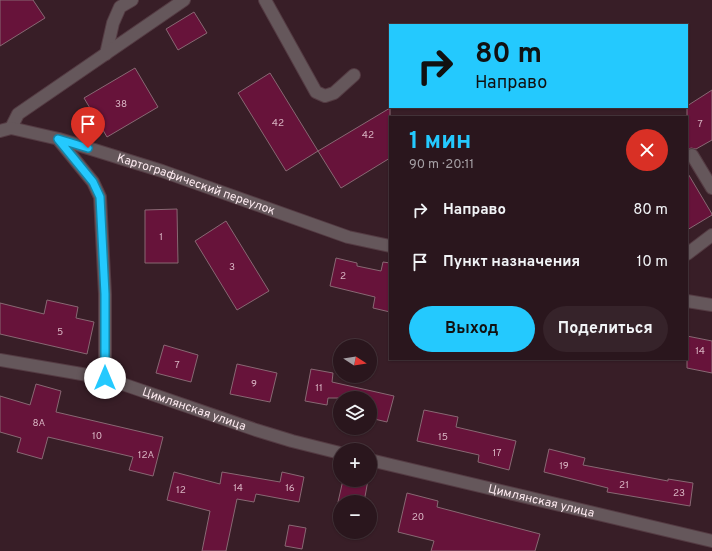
<!DOCTYPE html>
<html lang="ru">
<head>
<meta charset="utf-8">
<style>
	:root { --surface:#2a161d; --page:#36232a; --text:#f1f3f6; --muted:#a59fa4; --line:#46353b; --accent:#24c9fe }
	body { margin:0; font-family:Overpass,sans-serif; background:var(--page); color:var(--text); height:100vh; display:flex; flex-direction:column; font-size:15px; white-space:nowrap }
	* { box-sizing:border-box; margin:0 }
	p { font-size:13px; color:var(--muted) }
	.icon { flex:none; width:22px; height:22px; fill:none; stroke:currentColor; stroke-width:2; stroke-linecap:round; stroke-linejoin:round }
	.map { position:relative; flex:1; overflow:hidden }
	.sheet { position:absolute; left:389px; top:116px; width:299px; height:244px; display:flex; flex-direction:column; background:var(--surface); border-radius:0px; box-shadow:0 1px 3px #0004,0 0 0 1px var(--line) }
	.sheet>* { flex:none }
	.banner { position:absolute; left:389px; top:24px; width:299px; height:84px; border-radius:0px; box-shadow:0 1px 3px #0004,0 0 0 1px var(--line); background:#24c9fe; color:#111; overflow:hidden }
	.needle { width:26px; rotate:102deg }
	.fabs { position:absolute; left:333px; top:339px; display:grid; gap:8px }
	.fabs a { display:grid; place-items:center; width:44px; height:44px; border-radius:50%; background:var(--surface); box-shadow:0 1px 3px #0004,0 0 0 1px var(--line); font-size:20px }
	.pin { position:absolute; display:grid; place-items:center; width:34px; height:34px; color:#fff; margin:-41px -17px; border-radius:50% 50% 50% 0; rotate:-45deg; box-shadow:0 0 4px #0007 }
	.pin .icon { rotate:45deg }
	.me { position:absolute; width:44px; margin:-22px; rotate:0deg; stroke-linejoin:round; filter:drop-shadow(0 0 3px #0008) }
	.turn { display:flex; align-items:center; gap:14px; height:84px; padding:0 20px; font-size:18px }
	.turn .icon { width:52px; height:52px; stroke-width:2.5 }
	.turn b { display:block; font-size:28px; line-height:34px }
	.round { display:grid; place-items:center; flex:none; width:42px; height:42px; border-radius:21px; background:var(--page) }
	.summary { display:flex; align-items:center; justify-content:space-between; height:68px; padding:0 20px }
	h1 { font-size:24px; font-weight:700; line-height:30px; color:var(--accent) }
	.button { display:flex; gap:8px; margin-top:auto; padding:8px 20px }
	.button a { flex:1; height:46px; border-radius:24px; background:var(--accent); color:#111; font-size:16px; font-weight:700; line-height:46px; text-align:center }
	.button a+a { background:var(--page); color:var(--text) }
	ul { padding:0; list-style:none }
	li { display:flex; align-items:center; gap:12px; height:52px; padding:0 20px }
	li div { flex:1 }
	li b { display:block; font-size:15px }
	li em { font-style:normal }
	.map>svg:first-child { display:block }
	.building { fill:#67133a; stroke:#886873 }
	.lines { fill:none; stroke-linecap:round; stroke-linejoin:round }
	.minor-casing { stroke:#543b43; stroke-width:14 }
	.minor { stroke:#65575b; stroke-width:12 }
	.route-casing { stroke:#1783a5; stroke-width:10 }
	.route { stroke:#24c9fe; stroke-width:7 }
	.labels { text-anchor:middle; stroke-width:3.5; stroke-linejoin:round; paint-order:stroke }
	.number-label { font-size:10px; fill:#d8b4c2 }
	.street-label { font-size:12px; fill:#fdeaf0; stroke:#381e27 }
</style>
</head>
<body>
<div class="map">
<svg width="712" height="551" viewBox="0 0 712 551">
	<rect width="100%" height="100%" fill="#381e27"/>
	<!-- building -->
	<g class="building">
		<path d="M 0,0 L 33,0 L 45,18 L 0,46 Z"/>
		<path d="M 194,12 L 207,33 L 178,50 L 166,29 Z"/>
		<path d="M 135,68 L 158,107 L 107,137 L 84,98 Z"/>
		<path d="M 270,73 L 318,151 L 286,171 L 238,93 Z"/>
		<path d="M 712,90 L 712,140 L 696,149 L 691,148 L 687,150 L 687,106 Z"/>
		<path d="M 390,108 L 390,158 L 341,188 L 318,151 Z"/>
		<path d="M 687,172 L 712,214 L 712,215 L 687,230 Z"/>
		<path d="M 177,209 L 178,263 L 145,263 L 145,210 Z"/>
		<path d="M 226,221 L 269,291 L 237,310 L 195,241 Z"/>
		<path d="M 336,258 L 357,263 L 357,266 L 381,271 L 383,262 L 390,263 L 390,312 L 373,308 L 375,297 L 330,286 Z"/>
		<path d="M 47,300 L 78,307 L 76,318 L 94,322 L 87,354 L 0,334 L 0,303 L 44,314 Z"/>
		<path d="M 687,336 L 712,341 L 712,373 L 687,368 Z"/>
		<path d="M 164,345 L 198,355 L 191,382 L 156,373 Z"/>
		<path d="M 237,364 L 277,373 L 270,402 L 230,394 Z"/>
		<path d="M 311,369 L 333,373 L 332,382 L 394,396 L 387,422 L 370,418 L 370,398 L 328,398 L 327,405 L 305,401 Z"/>
		<path d="M 36,384 L 61,391 L 56,412 L 163,437 L 153,476 L 129,470 L 133,457 L 48,437 L 42,459 L 17,452 L 21,438 L 0,432 L 0,396 L 30,405 Z"/>
		<path d="M 424,410 L 458,417 L 456,427 L 516,441 L 509,470 L 478,462 L 479,455 L 417,441 Z"/>
		<path d="M 549,449 L 585,458 L 583,465 L 668,481 L 668,479 L 693,483 L 690,506 L 607,492 L 608,488 L 544,472 Z"/>
		<path d="M 174,472 L 220,484 L 222,472 L 280,482 L 282,472 L 304,477 L 299,502 L 256,494 L 254,502 L 237,499 L 226,551 L 202,551 L 210,511 L 167,500 Z"/>
		<path d="M 343,480 L 368,480 L 364,502 L 338,502 Z"/>
		<path d="M 407,493 L 438,501 L 437,507 L 540,534 L 535,551 L 431,551 L 434,541 L 398,532 Z"/>
		<path d="M 289,525 L 306,528 L 302,549 L 285,546 Z"/>
	</g>
	<g class="lines">
		<!-- minor casing -->
		<g class="minor-casing">
			<g id="minor">
				<path d="M 265,0 L 316,92 L 325,96 L 334,93 L 354,75"/>
				<path d="M 106,54 L 113,23 L 120,7 L 132,0"/>
				<path d="M 11,128 L 18,114 L 184,0"/>
				<path id="s1" d="M 0,131 L 11,128 L 59,139 L 162,171 L 348,237 L 390,246"/>
				<path d="M 58,139 L 93,182 L 100,197 L 105,294 L 105,378"/>
				<path d="M 692,155 L 712,188"/>
				<path d="M 687,254 L 712,235"/>
				<path d="M 687,301 L 712,305"/>
				<path id="s2" d="M 0,360 L 105,378 L 256,430 L 292,441 L 340,453"/>
				<path id="s3" d="M 370,460 L 712,541"/>
			</g>
		</g>
		<!-- minor -->
		<use href="#minor" class="minor"/>
	</g>
	<g class="lines">
		<!-- route casing -->
		<g class="route-casing">
			<path id="route" d="M 88,148 L 58,139 L 93,182 L 100,197 L 105,294 L 105,378"/>
		</g>
		<!-- route -->
		<use href="#route" class="route"/>
	</g>
	<g class="labels">
		<!-- number labels -->
		<g class="number-label">
			<text x="121" y="107">38</text>
			<text x="278" y="126">42</text>
			<text x="700" y="127">7</text>
			<text x="368" y="138">42</text>
			<text x="161" y="240">1</text>
			<text x="232" y="270">3</text>
			<text x="343" y="279">2</text>
			<text x="60" y="335">5</text>
			<text x="700" y="354">14</text>
			<text x="177" y="368">7</text>
			<text x="254" y="387">9</text>
			<text x="319" y="391">11</text>
			<text x="39" y="426">8А</text>
			<text x="97" y="439">10</text>
			<text x="443" y="440">15</text>
			<text x="497" y="456">17</text>
			<text x="146" y="458">12А</text>
			<text x="564" y="469">19</text>
			<text x="624" y="488">21</text>
			<text x="238" y="491">14</text>
			<text x="290" y="491">16</text>
			<text x="181" y="493">12</text>
			<text x="679" y="496">23</text>
			<text x="418" y="520">20</text>
		</g>
		<!-- street labels -->
		<g class="street-label">
			<text dy="4" stroke="none"><textPath href="#s1" startOffset="205">Картографический переулок</textPath></text>
			<text dy="4" stroke="none"><textPath href="#s2" startOffset="201">Цимлянская улица</textPath></text>
			<text dy="4" stroke="none"><textPath href="#s3" startOffset="176">Цимлянская улица</textPath></text>
		</g>
	</g>
</svg>
<div class="fabs">
<a><svg class="needle" viewBox="-14 -14 28 28"><path d="M0-13l5 13h-10z" fill="#e53935"/><path d="M0 13l5-13h-10z" fill="#a59fa4"/></svg></a>
<a><svg class="icon" aria-label="layers" viewBox="0 0 24 24"><path d="M12 4l9 5-9 5-9-5zM3 14l9 5 9-5"/></svg></a>
<a>+</a>
<a>−</a>
</div>
<div class="pin" style="left:88px;top:148px;background:#d93025"><svg class="icon" aria-label="arrive" viewBox="0 0 24 24"><path d="M6 21V4h12l-3 4 3 4H6"/></svg></div>
<svg class="me" style="left:105px;top:378px" viewBox="-20 -20 40 40"><circle r="19" fill="#fff"/><path d="M0-13L10 11 0 6-10 11z" fill="#24c9fe"/></svg>
<div class="banner">
<div class="turn"><svg class="icon" aria-label="right" viewBox="0 0 24 24"><path d="M7 20v-9h11M14 6l5 5-5 5"/></svg><div><b>80 m</b>Направо</div></div>
</div>
<section class="sheet">
<div class="summary"><div><h1>1 мин</h1><p>90 m · 20:11</p></div><a class="round" style="background:#d93025;color:#fff"><svg class="icon" aria-label="close" viewBox="0 0 24 24"><path d="M6 6l12 12M18 6L6 18"/></svg></a></div>
<ul>
<li><svg class="icon" aria-label="right" viewBox="0 0 24 24"><path d="M7 20v-9h11M14 6l5 5-5 5"/></svg><div><b>Направо</b></div><em>80 m</em></li>
<li><svg class="icon" aria-label="arrive" viewBox="0 0 24 24"><path d="M6 21V4h12l-3 4 3 4H6"/></svg><div><b>Пункт назначения</b></div><em>10 m</em></li>
</ul>
<div class="button"><a>Выход</a><a>Поделиться</a></div>
</section>
</div>
</body>
</html>
